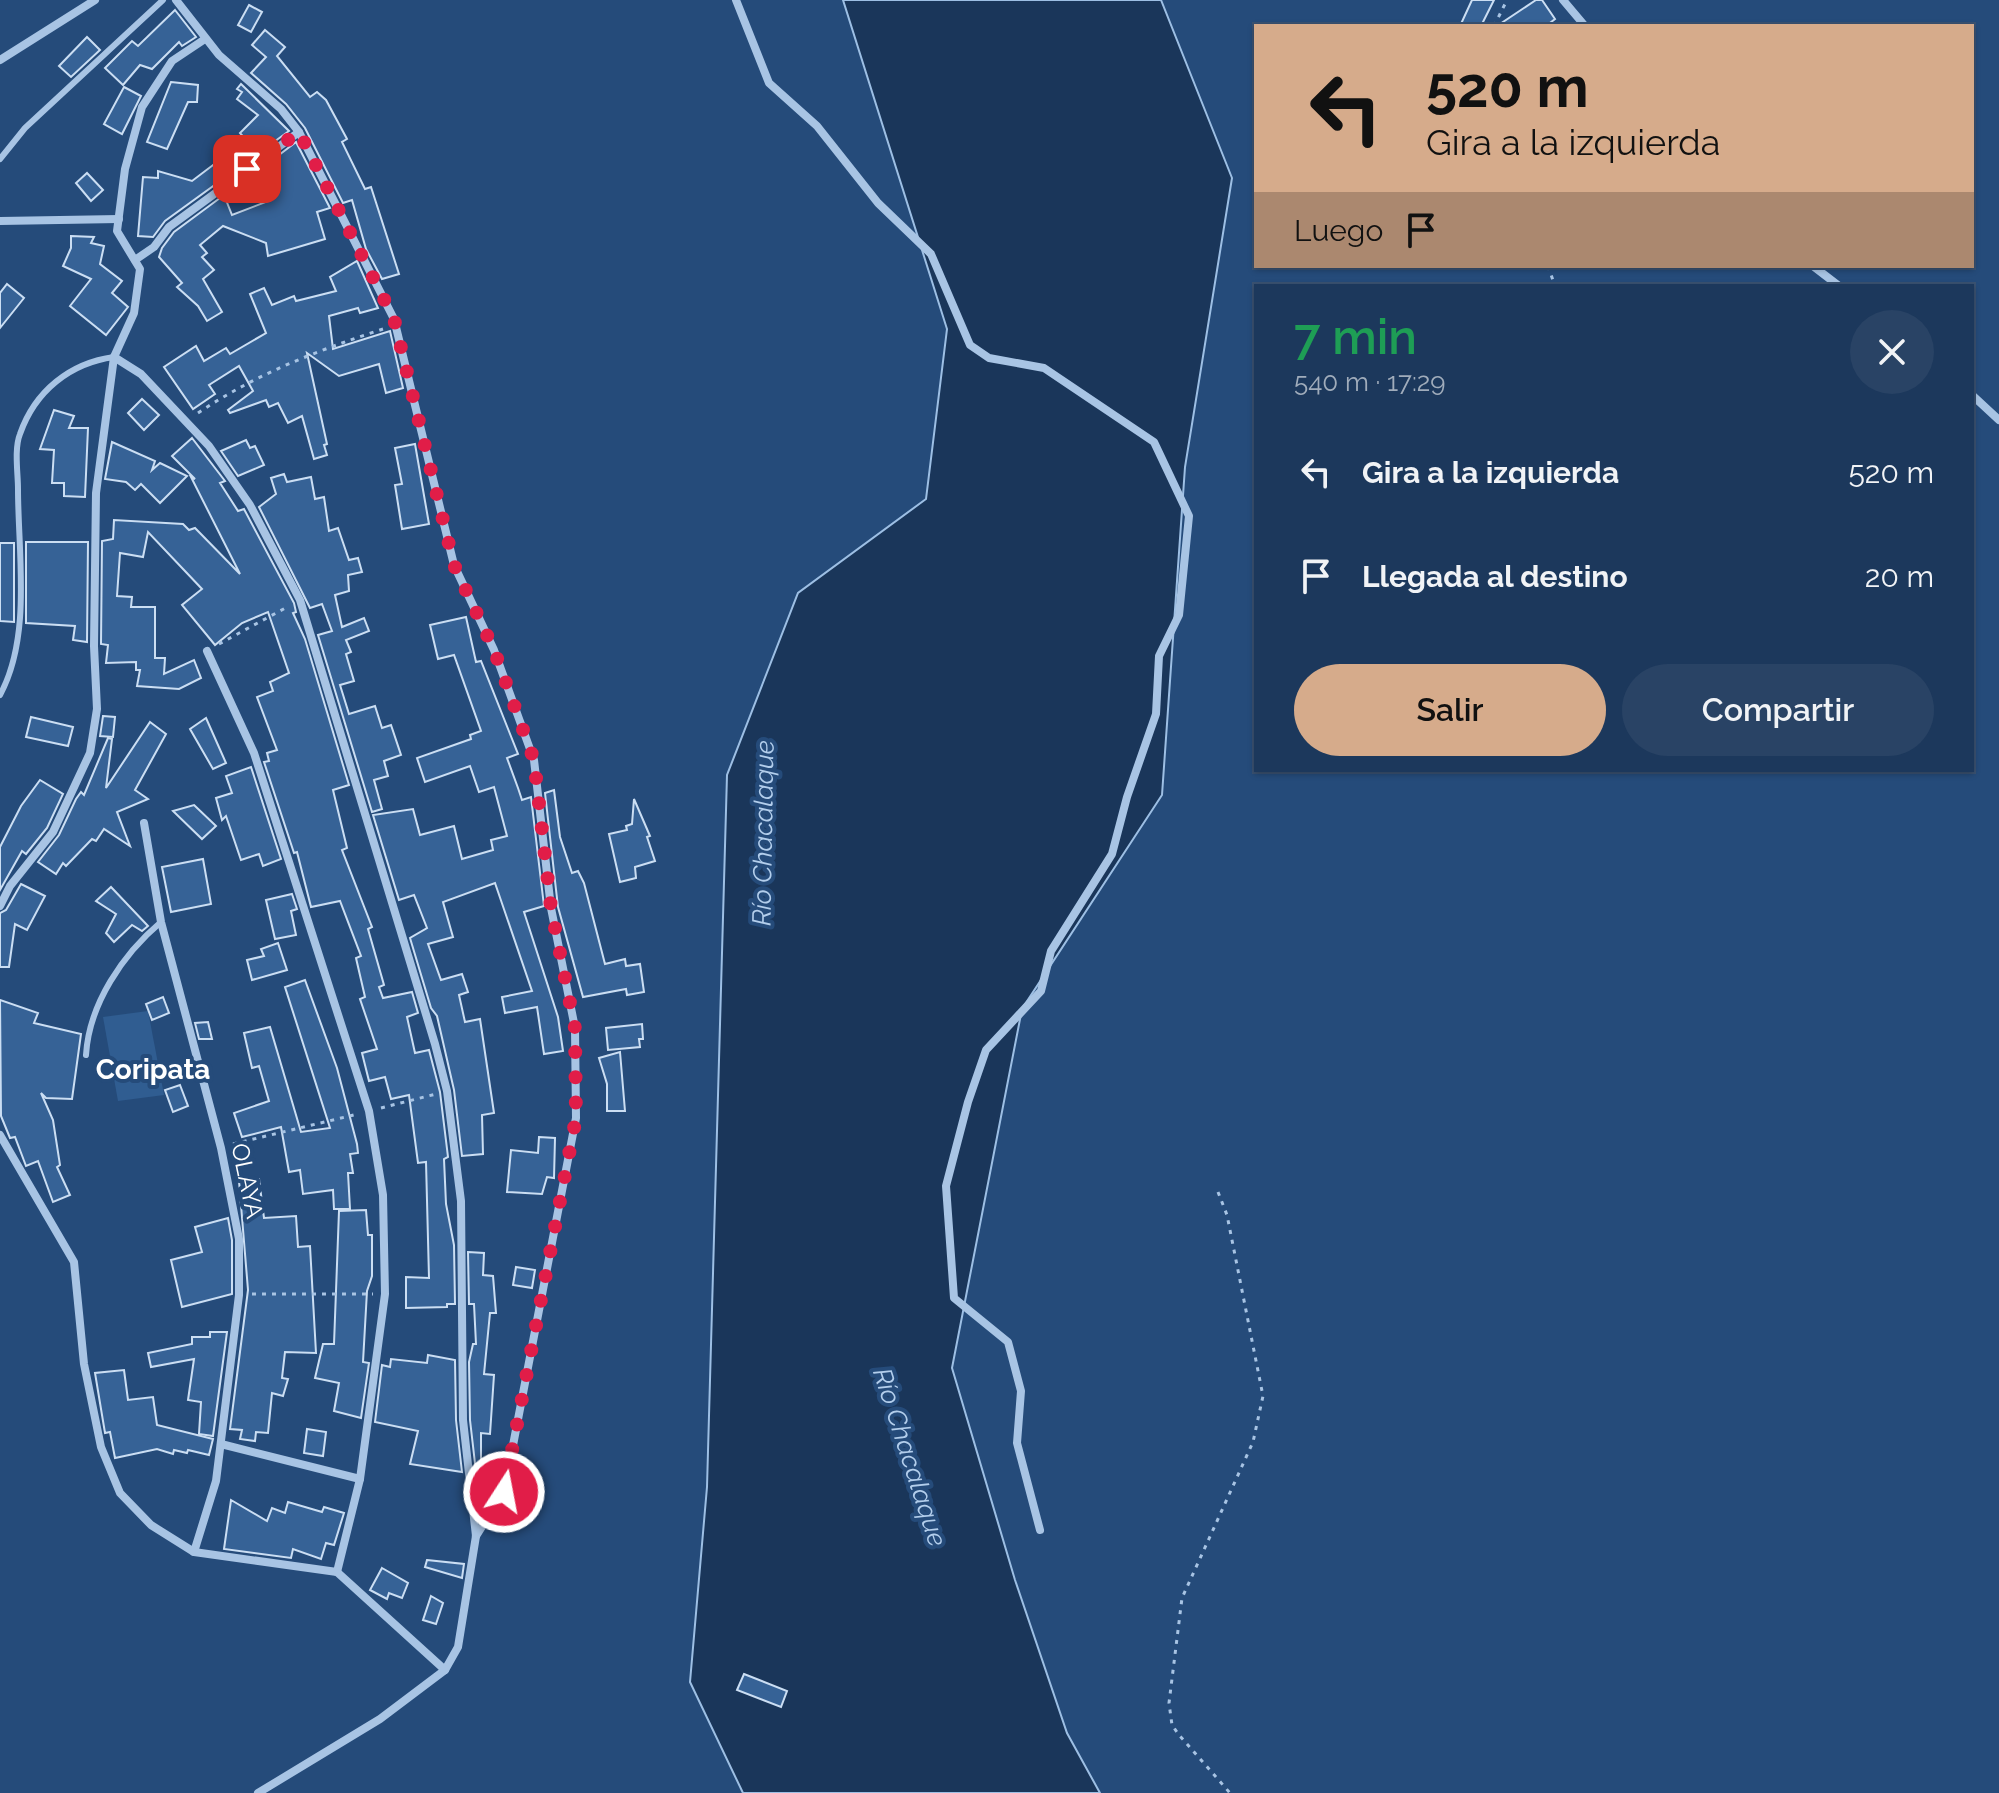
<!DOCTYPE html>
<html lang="es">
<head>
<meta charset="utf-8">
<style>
	:root { --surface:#1c385c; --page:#294365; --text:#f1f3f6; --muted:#a0acbb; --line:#3a5272; --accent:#d6ab8b }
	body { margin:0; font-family:Raleway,sans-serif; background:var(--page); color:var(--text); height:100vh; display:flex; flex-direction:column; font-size:30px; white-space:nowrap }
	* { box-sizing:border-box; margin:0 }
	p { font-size:26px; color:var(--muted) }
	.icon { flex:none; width:44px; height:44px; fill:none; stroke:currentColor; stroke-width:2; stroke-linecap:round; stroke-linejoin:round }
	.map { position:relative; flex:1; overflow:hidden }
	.sheet { position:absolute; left:1254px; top:284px; width:720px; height:488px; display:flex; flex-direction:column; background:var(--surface); border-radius:0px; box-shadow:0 2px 6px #0004,0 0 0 2px var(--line) }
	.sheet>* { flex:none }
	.guide { position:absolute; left:1254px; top:24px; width:720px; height:244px; border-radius:0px; box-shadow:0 2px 6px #0004,0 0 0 2px var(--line); background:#d6ab8b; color:#111; overflow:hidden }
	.pin { position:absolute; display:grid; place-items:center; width:68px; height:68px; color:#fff; margin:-34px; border-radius:16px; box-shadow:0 4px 12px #0006 }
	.me { position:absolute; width:88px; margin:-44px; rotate:11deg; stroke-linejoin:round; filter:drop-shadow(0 0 6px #0008) }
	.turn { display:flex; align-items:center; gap:28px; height:168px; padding:0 40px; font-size:36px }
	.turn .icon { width:104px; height:104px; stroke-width:2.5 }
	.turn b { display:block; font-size:56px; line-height:68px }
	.then { display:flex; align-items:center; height:76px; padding:0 40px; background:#0003; gap:16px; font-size:30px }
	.round { display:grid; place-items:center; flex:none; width:84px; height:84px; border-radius:42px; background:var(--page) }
	.summary { display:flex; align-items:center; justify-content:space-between; height:136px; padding:0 40px }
	h1 { font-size:48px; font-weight:600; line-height:60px; color:#1e9e55 }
	.action { display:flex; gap:16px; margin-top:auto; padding:16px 40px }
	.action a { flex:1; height:92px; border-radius:48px; background:var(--accent); color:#111; font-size:32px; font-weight:600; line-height:92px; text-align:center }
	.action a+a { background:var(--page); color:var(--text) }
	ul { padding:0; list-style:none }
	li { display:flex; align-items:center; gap:24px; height:104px; padding:0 40px }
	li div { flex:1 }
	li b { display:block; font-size:30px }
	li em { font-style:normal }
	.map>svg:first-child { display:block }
	.green { fill:#305d91 }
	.water { fill:#1a365a; stroke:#9dbfe4; stroke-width:2 }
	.building { fill:#366296; stroke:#cbdef3; stroke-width:2 }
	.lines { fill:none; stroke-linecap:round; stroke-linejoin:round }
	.path { stroke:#a8c4e4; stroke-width:3; stroke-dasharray:4 6; stroke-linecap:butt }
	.service { stroke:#a8c4e4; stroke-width:6 }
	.minor { stroke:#a8c4e4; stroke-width:8 }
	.route { stroke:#e11d48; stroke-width:14; stroke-dasharray:0 25.2 }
	.labels { text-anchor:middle; stroke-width:8; stroke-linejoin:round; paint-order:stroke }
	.street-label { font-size:24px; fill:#fff; stroke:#254b7a }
	.water-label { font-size:26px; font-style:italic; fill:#b3ceec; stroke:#254b7a }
	.quarter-label { font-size:28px; font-weight:bold; fill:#fff; stroke:#254b7a }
</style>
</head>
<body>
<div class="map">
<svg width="1999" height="1793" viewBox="0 0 1999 1793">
	<rect width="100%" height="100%" fill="#254b7a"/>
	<!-- green -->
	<path class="green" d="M 148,1011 L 164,1095 L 118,1101 L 103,1017 Z"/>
	<!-- water -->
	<path class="water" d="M 843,0 L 1161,0 L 1232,178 L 1185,467 L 1162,795 L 1022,1009 L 952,1368 L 1015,1580 L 1067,1733 L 1100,1793 L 743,1793 L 690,1682 L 707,1487 L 727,775 L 798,593 L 926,499 L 947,329 Z"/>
	<!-- building -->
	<g class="building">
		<path d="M 1472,0 L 1494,0 L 1481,26 L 1460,26 Z"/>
		<path d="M 1536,0 L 1542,0 L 1555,19 L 1546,26 L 1497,26 Z"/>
		<path d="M 249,5 L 262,12 L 251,32 L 238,25 Z"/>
		<path d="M 175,10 L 196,37 L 182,46 L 179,42 L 152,69 L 140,65 L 123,85 L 105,68 L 132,41 L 138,46 Z"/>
		<path d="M 265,30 L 285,47 L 277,56 L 310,97 L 317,92 L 326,100 L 347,139 L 342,142 L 365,189 L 371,187 L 399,274 L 382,279 L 366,249 L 352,200 L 343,203 L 305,128 L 286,104 L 251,73 L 266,57 L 252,45 Z"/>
		<path d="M 87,37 L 100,50 L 71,77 L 59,66 Z"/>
		<path d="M 171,82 L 198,85 L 197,102 L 188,102 L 167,149 L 147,142 Z"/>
		<path d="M 241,84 L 289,131 L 165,221 L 153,237 L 138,236 L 143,177 L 158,178 L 158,171 L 192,181 L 246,140 L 240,133 L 258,115 L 237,99 L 242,92 L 237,89 Z"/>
		<path d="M 124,87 L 141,96 L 122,134 L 104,124 Z"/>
		<path d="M 296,142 L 330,208 L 317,212 L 325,239 L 268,256 L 266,243 L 223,226 L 200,245 L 207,253 L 202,257 L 214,270 L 203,279 L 222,312 L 207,321 L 198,306 L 177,287 L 182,283 L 159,257 L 162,248 L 174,232 L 224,195 L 232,215 L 271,200 L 262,168 Z"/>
		<path d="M 87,173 L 103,190 L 91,201 L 76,183 Z"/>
		<path d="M 71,236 L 94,237 L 91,243 L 104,246 L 100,264 L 122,281 L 112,293 L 128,307 L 106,335 L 70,306 L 91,279 L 63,266 L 71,248 Z"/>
		<path d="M 357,261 L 378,308 L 360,313 L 358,308 L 329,316 L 333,349 L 390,331 L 403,388 L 386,393 L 379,364 L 339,376 L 307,353 L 327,444 L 324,445 L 327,455 L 314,459 L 302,416 L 288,423 L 278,403 L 269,407 L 266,400 L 230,413 L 228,410 L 253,391 L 239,366 L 209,385 L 215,394 L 193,409 L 164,367 L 196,346 L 204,361 L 226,348 L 230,354 L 266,333 L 250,294 L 264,288 L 272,305 L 294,296 L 296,301 L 336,291 L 330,277 Z"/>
		<path d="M 7,284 L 24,298 L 0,328 L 0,293 Z"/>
		<path d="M 142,399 L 159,415 L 144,430 L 128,413 Z"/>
		<path d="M 54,410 L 74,416 L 69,428 L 88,428 L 85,497 L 64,496 L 64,483 L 52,483 L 54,450 L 40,449 Z"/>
		<path d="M 192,438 L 225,481 L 220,483 L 238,511 L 244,509 L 294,603 L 296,612 L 293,613 L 305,639 L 349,785 L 333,790 L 347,848 L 342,850 L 372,927 L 368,929 L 384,985 L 379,987 L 383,998 L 412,992 L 418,1013 L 407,1017 L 415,1053 L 429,1050 L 440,1092 L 448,1157 L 444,1159 L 446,1204 L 454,1245 L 455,1304 L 447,1304 L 447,1307 L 406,1308 L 406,1277 L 429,1278 L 426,1162 L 418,1163 L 409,1095 L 391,1099 L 385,1077 L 369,1081 L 362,1053 L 377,1049 L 360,999 L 365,997 L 356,958 L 361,956 L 340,901 L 311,907 L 297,852 L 294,853 L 264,762 L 269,761 L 267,753 L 277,750 L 257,697 L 273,691 L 270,682 L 289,673 L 268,612 L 242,623 L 215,645 L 182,605 L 202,589 L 148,532 L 143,557 L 120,553 L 117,596 L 132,597 L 131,607 L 155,607 L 155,658 L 165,658 L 164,674 L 194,660 L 201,678 L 179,689 L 137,686 L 140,670 L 136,670 L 136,662 L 106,663 L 108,645 L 101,644 L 102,541 L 113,539 L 114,520 L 183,524 L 189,530 L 195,528 L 240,574 L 191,477 L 195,479 L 172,456 Z"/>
		<path d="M 246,440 L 250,448 L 255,446 L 264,465 L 238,476 L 221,451 Z"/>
		<path d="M 112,442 L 155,461 L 152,470 L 160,463 L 187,476 L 160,503 L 141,484 L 135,490 L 126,482 L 105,479 Z"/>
		<path d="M 415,444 L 429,524 L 402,529 L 395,485 L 402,484 L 395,448 Z"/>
		<path d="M 284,474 L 287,482 L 311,477 L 315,499 L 324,497 L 329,531 L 338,528 L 349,560 L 358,558 L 362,572 L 348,575 L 349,591 L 335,595 L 342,627 L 364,618 L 369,631 L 346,640 L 351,652 L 346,654 L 354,681 L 340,685 L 349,714 L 375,706 L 382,728 L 391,725 L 401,755 L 384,761 L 388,776 L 374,780 L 382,809 L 372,812 L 318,635 L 332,631 L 322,604 L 310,608 L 259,507 L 276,494 L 271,478 Z"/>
		<path d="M 26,542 L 88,542 L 87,642 L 73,640 L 75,626 L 26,623 Z"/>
		<path d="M 0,543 L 14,543 L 14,622 L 0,621 Z"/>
		<path d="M 466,617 L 476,662 L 481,661 L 518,754 L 507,758 L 518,788 L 522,800 L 531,797 L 544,906 L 524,912 L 558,1017 L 563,1051 L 544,1054 L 537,1007 L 505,1013 L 502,997 L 532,991 L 495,883 L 443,902 L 453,937 L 428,944 L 441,980 L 462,974 L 468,992 L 459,995 L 465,1022 L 480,1019 L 494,1113 L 482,1115 L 483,1154 L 462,1156 L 454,1090 L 437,1016 L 431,1008 L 410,938 L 427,928 L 414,895 L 399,900 L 373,815 L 413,809 L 420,835 L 454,826 L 462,859 L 493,850 L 491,840 L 507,836 L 494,787 L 479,792 L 470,766 L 425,782 L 417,758 L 471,739 L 470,735 L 481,731 L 454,655 L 438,659 L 430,625 Z"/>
		<path d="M 103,716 L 115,717 L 113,737 L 100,736 Z"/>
		<path d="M 31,717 L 73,727 L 68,746 L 26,737 Z"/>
		<path d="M 206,718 L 226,763 L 213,769 L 190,729 Z"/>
		<path d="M 150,722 L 166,734 L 135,790 L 148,799 L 117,812 L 130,846 L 104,829 L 96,841 L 92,839 L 66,866 L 63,863 L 56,874 L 38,862 L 59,835 L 76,799 L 81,792 L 84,795 L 108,738 L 112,739 L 106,788 Z"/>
		<path d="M 251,767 L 281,859 L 263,866 L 259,854 L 241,860 L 226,816 L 222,820 L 216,798 L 232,793 L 226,776 Z"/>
		<path d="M 40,780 L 63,794 L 47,828 L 26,854 L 22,851 L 0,890 L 0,847 L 21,806 Z"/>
		<path d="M 554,790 L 560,837 L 572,873 L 578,871 L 584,883 L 605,964 L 625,959 L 626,966 L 640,964 L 644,992 L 627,995 L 626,989 L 583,997 L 558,907 L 545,793 Z"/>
		<path d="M 634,799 L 650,836 L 647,837 L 655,861 L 635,867 L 636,878 L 620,882 L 609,834 L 627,830 L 626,826 L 632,824 Z"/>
		<path d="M 194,805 L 216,826 L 202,839 L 173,811 Z"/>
		<path d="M 203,859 L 211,904 L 171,912 L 162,867 Z"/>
		<path d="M 21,884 L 45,896 L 27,930 L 15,924 L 9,967 L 0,967 L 0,913 L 6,910 Z"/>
		<path d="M 111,887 L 148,926 L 142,931 L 132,925 L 114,942 L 106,933 L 116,914 L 96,901 Z"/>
		<path d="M 292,894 L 297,909 L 291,911 L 296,935 L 275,939 L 266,900 Z"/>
		<path d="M 278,943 L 287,970 L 252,980 L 247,960 L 264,956 L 261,949 Z"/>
		<path d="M 305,980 L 337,1068 L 357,1144 L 358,1153 L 350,1154 L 353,1173 L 348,1173 L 350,1209 L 334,1209 L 333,1190 L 303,1194 L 300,1170 L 289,1172 L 281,1127 L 242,1137 L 234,1113 L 269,1101 L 259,1066 L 252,1068 L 244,1033 L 270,1027 L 301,1132 L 330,1128 L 285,987 Z"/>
		<path d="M 163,997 L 169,1013 L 152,1020 L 146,1004 Z"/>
		<path d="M 0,1000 L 38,1013 L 34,1023 L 81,1034 L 72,1099 L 46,1098 L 41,1093 L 53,1120 L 60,1165 L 57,1167 L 70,1195 L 53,1202 L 38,1161 L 26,1166 L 15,1137 L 10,1138 L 1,1116 Z"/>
		<path d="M 208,1022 L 212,1039 L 199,1039 L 195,1023 Z"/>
		<path d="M 642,1024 L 643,1039 L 639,1039 L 640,1047 L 608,1050 L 606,1028 Z"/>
		<path d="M 620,1052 L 625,1111 L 607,1111 L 607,1084 L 599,1058 Z"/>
		<path d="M 180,1085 L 188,1106 L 173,1112 L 165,1090 Z"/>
		<path d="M 539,1137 L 555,1138 L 554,1178 L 547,1177 L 542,1194 L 507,1192 L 511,1150 L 538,1153 Z"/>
		<path d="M 259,1179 L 264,1218 L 296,1216 L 298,1247 L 310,1246 L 316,1353 L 285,1352 L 282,1378 L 288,1379 L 283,1396 L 272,1393 L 268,1433 L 256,1432 L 255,1441 L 240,1439 L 242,1430 L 230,1429 L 248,1290 L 239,1181 Z"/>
		<path d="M 366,1210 L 368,1235 L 372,1235 L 372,1276 L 367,1291 L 363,1362 L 369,1363 L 361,1418 L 334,1411 L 339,1383 L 315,1378 L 323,1344 L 334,1344 L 339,1211 Z"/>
		<path d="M 228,1218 L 232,1240 L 232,1294 L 182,1307 L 171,1260 L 202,1252 L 195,1227 Z"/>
		<path d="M 468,1252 L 484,1253 L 483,1275 L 493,1276 L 496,1313 L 490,1313 L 484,1374 L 494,1375 L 490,1434 L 481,1433 L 481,1472 L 476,1472 L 470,1420 L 469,1362 L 473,1344 L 476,1344 L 474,1304 L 469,1304 Z"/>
		<path d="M 516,1267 L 535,1270 L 532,1288 L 513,1285 Z"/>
		<path d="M 210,1332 L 227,1332 L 213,1436 L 199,1434 L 201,1402 L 188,1400 L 194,1359 L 151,1367 L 148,1353 L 192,1344 L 192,1337 L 210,1337 Z"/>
		<path d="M 428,1355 L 455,1360 L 456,1420 L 462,1472 L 410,1464 L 418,1431 L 375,1422 L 382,1365 L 390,1367 L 391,1359 L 427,1363 Z"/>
		<path d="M 124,1370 L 128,1400 L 153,1397 L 157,1425 L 213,1439 L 209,1455 L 188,1450 L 187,1453 L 174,1450 L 173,1454 L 157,1449 L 115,1458 L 110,1432 L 105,1433 L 95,1373 Z"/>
		<path d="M 307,1429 L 326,1432 L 323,1456 L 304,1453 Z"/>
		<path d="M 231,1500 L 267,1521 L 272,1508 L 285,1513 L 288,1502 L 322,1512 L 324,1507 L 344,1513 L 334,1545 L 326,1543 L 321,1559 L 293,1549 L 291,1558 L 224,1549 Z"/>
		<path d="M 427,1560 L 464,1564 L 462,1578 L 425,1567 Z"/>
		<path d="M 382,1568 L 408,1583 L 402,1598 L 389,1593 L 387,1599 L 370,1590 Z"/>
		<path d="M 431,1596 L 443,1603 L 436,1624 L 423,1620 Z"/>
		<path d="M 744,1674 L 787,1691 L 781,1707 L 737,1690 Z"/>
	</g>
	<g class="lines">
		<!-- path -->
		<g class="path">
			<path d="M 1494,26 L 1507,0"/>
			<path d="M 1548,266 L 1555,286"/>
			<path d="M 198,413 C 256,374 316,351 383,329"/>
			<path d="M 219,644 L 289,606"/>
			<path d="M 381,1108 L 436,1094"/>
			<path d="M 233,1144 L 358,1114"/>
			<path d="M 1218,1192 L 1227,1215 L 1263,1396 L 1253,1442 L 1182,1598 L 1169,1703 L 1172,1725 L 1179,1735 L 1230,1793"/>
			<path d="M 252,1294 L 373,1294"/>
		</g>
		<!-- service -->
		<g class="service">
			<path d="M 0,159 L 25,128 L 163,0"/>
			<path d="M 0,695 C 32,636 18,554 18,489 C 18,473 14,449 20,434 C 35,391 70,363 114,357"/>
			<path d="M 86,1055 C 89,1004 123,954 161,922"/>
		</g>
		<!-- minor -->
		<g class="minor">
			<path d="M 176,0 L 219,55 L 281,109 L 299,132 L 394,319 L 454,565 L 494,650 L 534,760 L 551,908 L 575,1028 L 576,1118 L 504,1492 L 476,1536"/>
			<path d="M 736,0 L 769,83 L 817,126 L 878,203 L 931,254 L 970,345 L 989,358 L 1044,368 L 1154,442 L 1189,516 L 1179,615 L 1159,656 L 1156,714 L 1127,797 L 1112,854 L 1051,951 L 1041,991 L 986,1050 L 968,1102 L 946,1186 L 954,1298 L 1008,1342 L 1021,1391 L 1017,1443 L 1040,1530"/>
			<path d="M 1563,0 L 1585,26"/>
			<path d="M 0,60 L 95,0"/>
			<path d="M 0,221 L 119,219"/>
			<path d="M 135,260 L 154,247 L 169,227 L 299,132"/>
			<path d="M 1813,266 L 1839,286"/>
			<path d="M 114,357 L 141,374 L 209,446 L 250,505 L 300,600 L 435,1044 L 447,1091 L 461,1201 L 463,1420 L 476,1536 L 458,1647 L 445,1670 L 380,1719 L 258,1793"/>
			<path d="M 1972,395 L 1999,420"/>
			<path d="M 207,651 L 254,753 L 369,1111 L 383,1195 L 385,1294 L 360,1479 L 337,1572"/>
			<path d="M 144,823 L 161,922 L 221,1148 L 239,1239 L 239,1295 L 216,1481 L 194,1552"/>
			<path d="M 0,906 L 10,886 L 53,832 L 90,753 L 97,709 L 94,646 L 96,493 L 114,357 L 134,313 L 140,269 L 117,231 L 125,169 L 142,107 L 172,61 L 205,39"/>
			<path d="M 0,1135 L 74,1262 L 84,1364 L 101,1447 L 120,1493 L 151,1525 L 194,1552 L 337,1572 L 445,1670"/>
			<path d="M 221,1444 L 360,1479"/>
		</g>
	</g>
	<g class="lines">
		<!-- route -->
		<path class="route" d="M 247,169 L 299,132 L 394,319 L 454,565 L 494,650 L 534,760 L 551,908 L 575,1028 L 576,1118 L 504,1492"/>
	</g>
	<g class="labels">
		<!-- street labels -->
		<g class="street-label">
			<text transform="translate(247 1181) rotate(78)" y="8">OLAYA</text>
		</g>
		<!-- water labels -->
		<g class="water-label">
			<text transform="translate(763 833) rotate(-89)" y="9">Río Chacalaque</text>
			<text transform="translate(910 1457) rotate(72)" y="9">Río Chacalaque</text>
		</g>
		<!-- quarter labels -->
		<g class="quarter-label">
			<text x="153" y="1079">Coripata</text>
		</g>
	</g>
</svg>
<div class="pin" style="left:247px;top:169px;background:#d93025"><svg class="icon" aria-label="arrive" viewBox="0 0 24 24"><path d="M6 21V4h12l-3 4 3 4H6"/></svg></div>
<svg class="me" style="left:504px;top:1492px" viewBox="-20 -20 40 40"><circle r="17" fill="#e11d48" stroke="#fff" stroke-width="3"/><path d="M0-11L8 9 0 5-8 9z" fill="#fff"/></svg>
<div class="guide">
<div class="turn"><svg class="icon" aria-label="left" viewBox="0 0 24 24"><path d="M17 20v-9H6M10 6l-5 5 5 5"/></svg><div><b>520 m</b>Gira a la izquierda</div></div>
<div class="then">Luego<svg class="icon" aria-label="arrive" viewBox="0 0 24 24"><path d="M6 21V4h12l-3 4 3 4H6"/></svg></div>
</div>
<section class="sheet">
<div class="summary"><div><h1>7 min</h1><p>540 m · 17:29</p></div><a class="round"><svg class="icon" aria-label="close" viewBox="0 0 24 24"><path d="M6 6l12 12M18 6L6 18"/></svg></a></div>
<ul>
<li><svg class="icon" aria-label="left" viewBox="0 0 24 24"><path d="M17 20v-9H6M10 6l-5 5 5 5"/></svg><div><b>Gira a la izquierda</b></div><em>520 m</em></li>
<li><svg class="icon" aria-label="arrive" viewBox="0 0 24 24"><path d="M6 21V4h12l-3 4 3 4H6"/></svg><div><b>Llegada al destino</b></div><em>20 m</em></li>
</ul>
<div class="action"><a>Salir</a><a>Compartir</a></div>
</section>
</div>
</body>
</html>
